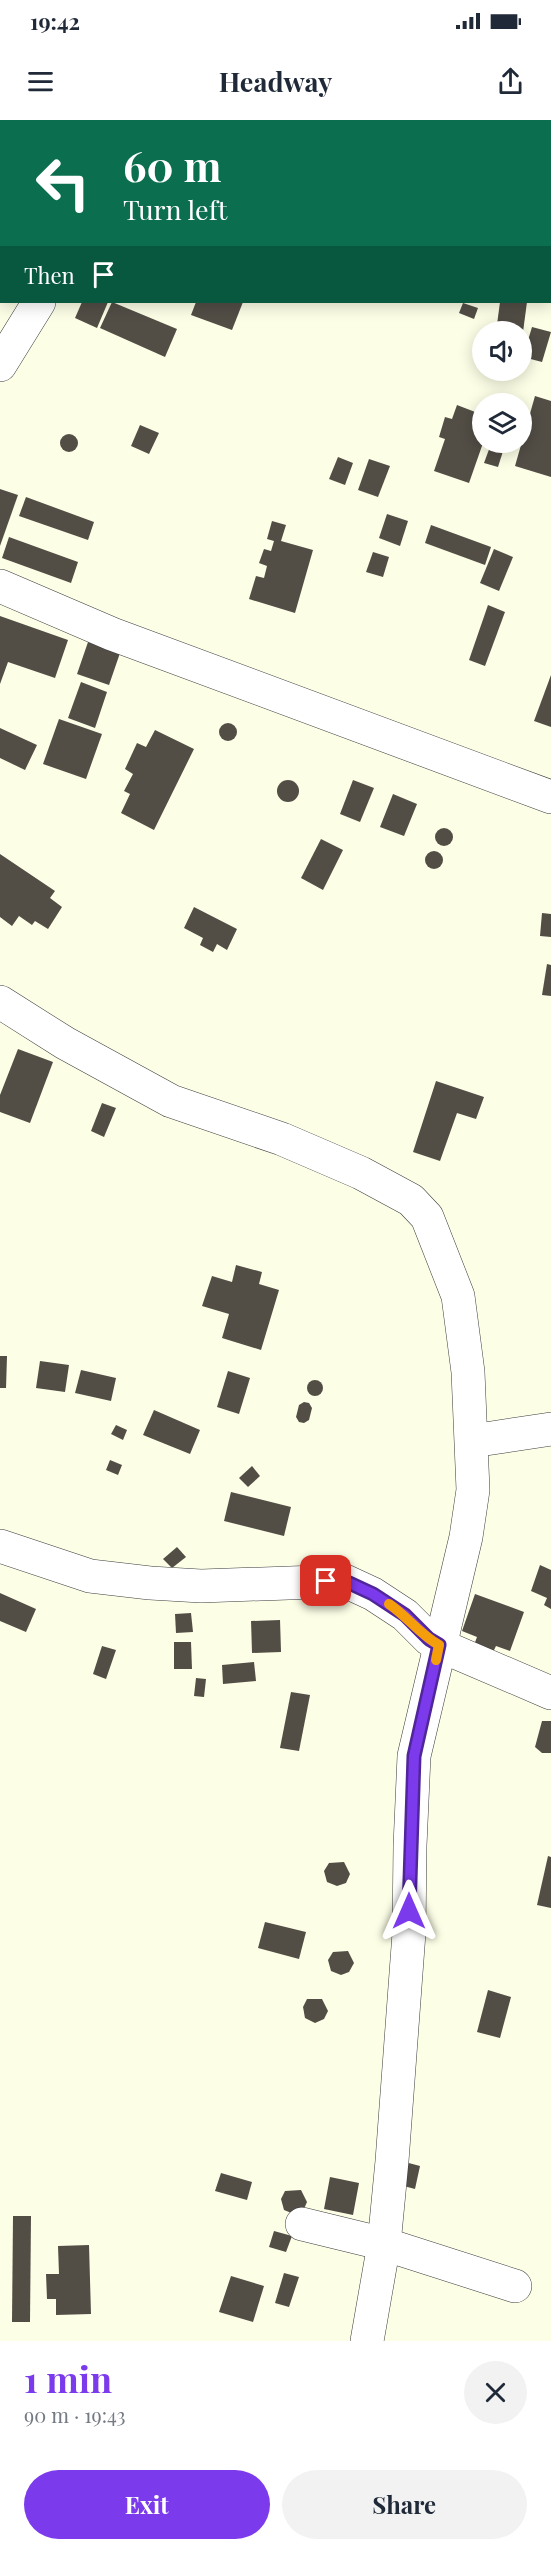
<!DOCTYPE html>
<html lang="en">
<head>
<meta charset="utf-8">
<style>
	:root { --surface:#fff; --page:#f2f2f3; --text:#1f2937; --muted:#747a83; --accent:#7c3aed }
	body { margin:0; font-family:"Playfair Display",serif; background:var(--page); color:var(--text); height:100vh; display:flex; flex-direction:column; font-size:22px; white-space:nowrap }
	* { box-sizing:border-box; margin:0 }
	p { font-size:20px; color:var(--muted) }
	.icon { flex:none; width:33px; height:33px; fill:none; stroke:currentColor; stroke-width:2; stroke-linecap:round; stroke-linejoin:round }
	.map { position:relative; height:2221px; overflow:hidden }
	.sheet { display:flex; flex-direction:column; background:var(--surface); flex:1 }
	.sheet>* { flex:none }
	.hud { position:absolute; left:0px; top:0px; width:552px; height:183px; box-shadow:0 3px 15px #0003; background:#0b6e4f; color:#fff; overflow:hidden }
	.tools { position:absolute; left:472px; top:201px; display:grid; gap:12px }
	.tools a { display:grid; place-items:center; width:60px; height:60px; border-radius:50%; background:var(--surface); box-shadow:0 3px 15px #0003; font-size:30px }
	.pin { position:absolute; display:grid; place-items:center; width:51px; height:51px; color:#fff; margin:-26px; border-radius:12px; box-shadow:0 3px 9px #0006 }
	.me { position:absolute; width:66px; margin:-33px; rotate:0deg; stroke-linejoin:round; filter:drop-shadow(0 0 4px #0008) }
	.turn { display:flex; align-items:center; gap:21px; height:126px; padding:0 24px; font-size:27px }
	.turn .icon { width:78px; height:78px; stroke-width:2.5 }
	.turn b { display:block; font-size:42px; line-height:51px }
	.then { display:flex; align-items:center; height:57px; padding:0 24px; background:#0003; gap:12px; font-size:22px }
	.round { display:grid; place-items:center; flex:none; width:63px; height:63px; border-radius:32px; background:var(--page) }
	.head { display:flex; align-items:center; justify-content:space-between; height:102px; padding:0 24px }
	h1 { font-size:36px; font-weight:700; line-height:45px; color:var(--accent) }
	.action { display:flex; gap:12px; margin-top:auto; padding:12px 24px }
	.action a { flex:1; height:69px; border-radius:36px; background:var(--accent); color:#fff; font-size:24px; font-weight:700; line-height:69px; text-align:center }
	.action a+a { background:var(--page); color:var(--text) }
	.status { display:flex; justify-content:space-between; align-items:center; height:42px; padding:0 30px; background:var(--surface); direction:ltr }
	.status svg { height:16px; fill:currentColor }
	header { display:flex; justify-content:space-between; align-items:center; height:78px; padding:0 24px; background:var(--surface); font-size:27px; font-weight:700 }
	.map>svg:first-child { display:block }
	.building { fill:#524e46 }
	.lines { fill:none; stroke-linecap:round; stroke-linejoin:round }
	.minor-casing { stroke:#3c3c3c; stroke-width:34 }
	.minor { stroke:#fff; stroke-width:33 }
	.route-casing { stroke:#51269a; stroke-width:15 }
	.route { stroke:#7c3aed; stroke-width:10 }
	.slow { stroke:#f59e0b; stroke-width:10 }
</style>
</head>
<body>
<div class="status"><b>19:42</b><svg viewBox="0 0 49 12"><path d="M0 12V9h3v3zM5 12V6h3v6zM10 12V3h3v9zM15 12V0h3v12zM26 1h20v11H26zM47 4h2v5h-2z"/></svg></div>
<header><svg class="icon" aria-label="menu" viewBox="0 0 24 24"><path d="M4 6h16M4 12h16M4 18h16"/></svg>Headway<svg class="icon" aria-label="share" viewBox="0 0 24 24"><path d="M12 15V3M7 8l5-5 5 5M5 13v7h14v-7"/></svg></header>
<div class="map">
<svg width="551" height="2221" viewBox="0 0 551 2221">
	<rect width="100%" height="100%" fill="#fdfee6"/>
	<!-- building -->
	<g class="building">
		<path d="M 82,182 L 108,182 L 97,208 L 75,198 Z"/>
		<path d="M 112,182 L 177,209 L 165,237 L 100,208 Z"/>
		<path d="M 196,182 L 243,182 L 232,210 L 191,195 Z"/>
		<path d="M 500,182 L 527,182 L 523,212 L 496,212 Z"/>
		<path d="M 463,183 L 478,188 L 474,199 L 459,193 Z"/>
		<path d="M 532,207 L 551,212 L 542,242 L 523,237 Z"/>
		<path d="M 535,276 L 551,281 L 551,357 L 515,346 Z"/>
		<path d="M 457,285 L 483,295 L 483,323 L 469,363 L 434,351 L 445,319 L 439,317 L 445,297 L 452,299 Z"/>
		<path d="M 140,305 L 159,313 L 149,334 L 131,326 Z"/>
		<circle cx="69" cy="323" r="9"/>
		<path d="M 491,324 L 504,328 L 498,347 L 484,343 Z"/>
		<path d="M 338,337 L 353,343 L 345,365 L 329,359 Z"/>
		<path d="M 369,339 L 390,346 L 378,377 L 358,370 Z"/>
		<path d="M 0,369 L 18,375 L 0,426 Z"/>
		<path d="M 26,377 L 94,402 L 88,420 L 19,396 Z"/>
		<path d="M 387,394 L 408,401 L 400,426 L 379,418 Z"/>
		<path d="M 272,401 L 286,405 L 281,421 L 313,430 L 295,493 L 249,479 L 256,456 L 264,458 L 267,446 L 259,443 L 264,429 L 271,431 L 274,421 L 267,419 Z"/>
		<path d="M 431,405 L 491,427 L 485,445 L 425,423 Z"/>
		<path d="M 9,417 L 78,442 L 71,463 L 2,438 Z"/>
		<path d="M 494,429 L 513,437 L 499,471 L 480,463 Z"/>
		<path d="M 373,432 L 389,437 L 383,457 L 366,452 Z"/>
		<path d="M 488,485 L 505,492 L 485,546 L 469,540 Z"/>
		<path d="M 0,496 L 68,520 L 55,558 L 8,542 L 0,564 Z"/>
		<path d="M 88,522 L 120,533 L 109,565 L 77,554 Z"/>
		<path d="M 551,555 L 551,607 L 534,601 Z"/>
		<path d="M 81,562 L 107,572 L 95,608 L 68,598 Z"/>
		<path d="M 59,599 L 102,614 L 86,659 L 43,644 Z"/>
		<circle cx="228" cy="612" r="9"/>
		<path d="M 0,608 L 37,625 L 25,650 L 0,638 Z"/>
		<path d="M 155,610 L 194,629 L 154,710 L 121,693 L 130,674 L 124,671 L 133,654 L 125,649 L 137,623 L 146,627 Z"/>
		<path d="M 353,660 L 374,668 L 360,702 L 340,694 Z"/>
		<circle cx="288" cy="671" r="11"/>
		<path d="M 393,674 L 417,684 L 404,716 L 380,707 Z"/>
		<circle cx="444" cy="717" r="9"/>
		<path d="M 321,719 L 343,730 L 323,770 L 301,758 Z"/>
		<circle cx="434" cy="740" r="9"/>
		<path d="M 0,734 L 55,771 L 50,778 L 62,787 L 48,809 L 35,801 L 32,805 L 19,796 L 12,806 L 0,797 Z"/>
		<path d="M 194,787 L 237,809 L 227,830 L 217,824 L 213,832 L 200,825 L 203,818 L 184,808 Z"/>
		<path d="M 542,793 L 551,794 L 551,817 L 540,816 Z"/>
		<path d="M 547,844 L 551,845 L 551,876 L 542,875 Z"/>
		<path d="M 18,929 L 53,942 L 30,1003 L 0,992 L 0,975 Z"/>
		<path d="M 436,961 L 484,977 L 476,999 L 457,993 L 440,1041 L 413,1032 Z"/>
		<path d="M 102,983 L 116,988 L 104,1017 L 91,1011 Z"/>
		<path d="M 236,1145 L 262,1152 L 259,1164 L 279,1170 L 261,1230 L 222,1218 L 229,1194 L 202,1186 L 212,1156 L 232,1162 Z"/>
		<path d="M 0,1236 L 7,1236 L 6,1268 L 0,1268 Z"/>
		<path d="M 40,1241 L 69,1245 L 65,1272 L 36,1268 Z"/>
		<path d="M 81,1250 L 116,1258 L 111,1281 L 75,1273 Z"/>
		<path d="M 228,1251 L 250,1258 L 239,1294 L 217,1287 Z"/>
		<circle cx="315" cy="1268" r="8"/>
		<path d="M 304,1282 L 309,1283 L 312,1288 L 309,1300 L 304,1303 L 299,1302 L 296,1297 L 299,1285 Z"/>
		<path d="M 154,1290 L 200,1310 L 190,1334 L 143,1315 Z"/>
		<path d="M 116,1305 L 127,1310 L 123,1320 L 111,1314 Z"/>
		<path d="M 110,1340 L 122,1345 L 118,1355 L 106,1350 Z"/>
		<path d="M 252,1346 L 260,1356 L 248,1367 L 239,1358 Z"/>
		<path d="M 231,1372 L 291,1387 L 284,1416 L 224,1401 Z"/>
		<path d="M 177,1427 L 186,1437 L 172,1448 L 163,1439 Z"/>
		<path d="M 540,1445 L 551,1450 L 551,1489 L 544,1485 L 547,1478 L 531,1471 Z"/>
		<path d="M 0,1473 L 36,1489 L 26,1512 L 0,1501 Z"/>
		<path d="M 475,1474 L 524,1492 L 510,1531 L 496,1526 L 493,1532 L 474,1525 L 477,1517 L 462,1511 Z"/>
		<path d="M 191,1493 L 193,1512 L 176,1513 L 175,1494 Z"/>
		<path d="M 280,1500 L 281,1532 L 252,1533 L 251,1501 Z"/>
		<path d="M 174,1522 L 191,1522 L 192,1549 L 174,1549 Z"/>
		<path d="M 102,1526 L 116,1530 L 106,1559 L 93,1554 Z"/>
		<path d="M 254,1542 L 256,1561 L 223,1564 L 222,1545 Z"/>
		<path d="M 196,1558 L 206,1559 L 204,1577 L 194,1576 Z"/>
		<path d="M 291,1572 L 310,1575 L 299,1631 L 280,1628 Z"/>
		<path d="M 542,1601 L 551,1601 L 551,1633 L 542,1633 L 535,1627 Z"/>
		<path d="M 548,1736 L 551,1737 L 551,1788 L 537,1785 Z"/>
		<path d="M 344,1742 L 350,1754 L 346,1763 L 337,1766 L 327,1762 L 324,1751 L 329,1743 Z"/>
		<path d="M 265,1802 L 306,1812 L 299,1839 L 258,1828 Z"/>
		<path d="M 348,1831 L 354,1843 L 349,1852 L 341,1855 L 331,1851 L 328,1840 L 333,1832 Z"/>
		<path d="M 488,1870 L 511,1877 L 500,1918 L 477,1912 Z"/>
		<path d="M 307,1879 L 322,1879 L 328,1891 L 324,1899 L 315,1903 L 305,1898 L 303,1887 Z"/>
		<path d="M 405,2042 L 420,2046 L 415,2069 L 400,2065 Z"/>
		<path d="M 221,2053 L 252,2062 L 247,2080 L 215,2071 Z"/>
		<path d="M 330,2057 L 359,2063 L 353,2095 L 324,2089 Z"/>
		<path d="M 301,2070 L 307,2082 L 303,2091 L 294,2094 L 284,2090 L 281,2079 L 285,2071 Z"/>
		<path d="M 13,2096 L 31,2096 L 30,2202 L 12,2202 Z"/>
		<path d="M 274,2111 L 292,2116 L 286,2132 L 269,2127 Z"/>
		<path d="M 89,2125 L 91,2194 L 56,2195 L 56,2179 L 47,2179 L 46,2154 L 59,2154 L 58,2126 Z"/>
		<path d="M 284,2153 L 299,2157 L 289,2187 L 275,2183 Z"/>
		<path d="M 231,2156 L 264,2166 L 253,2202 L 219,2192 Z"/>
	</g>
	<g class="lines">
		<!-- minor casing -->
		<g class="minor-casing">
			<g id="minor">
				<path d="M 169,2 L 171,0"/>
				<path d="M 0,245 L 39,182"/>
				<path d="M 0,466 L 112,514 L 551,677"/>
				<path d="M 0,882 L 65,923 L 171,981 L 282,1019 L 361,1053 L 411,1080 L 427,1097 L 458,1176 L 468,1252 L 473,1370 L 466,1417 L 414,1636 L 410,1726 L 409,1813 L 392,2041 L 384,2124 L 367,2221"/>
				<path d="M 472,1321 L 551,1309"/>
				<path d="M 0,1426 L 90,1456 L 150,1463 L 201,1466 L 345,1461 L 373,1474 L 405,1495 L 429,1519 L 439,1525 L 551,1573"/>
				<path d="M 302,2104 L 384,2124 L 515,2166"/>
			</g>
		</g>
		<!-- minor -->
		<use href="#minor" class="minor"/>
	</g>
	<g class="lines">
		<!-- route casing -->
		<g class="route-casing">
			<path id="route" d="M 326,1461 L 345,1461 L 373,1474 L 405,1495 L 429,1519 L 439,1525 L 414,1636 L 409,1791"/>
		</g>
		<!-- route -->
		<use href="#route" class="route"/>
		<!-- slow -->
		<path class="slow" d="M 389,1484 C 407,1496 420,1515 439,1525 L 436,1540"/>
	</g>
</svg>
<div class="tools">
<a><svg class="icon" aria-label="sound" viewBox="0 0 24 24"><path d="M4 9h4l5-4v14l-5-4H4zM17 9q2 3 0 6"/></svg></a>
<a><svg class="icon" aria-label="layers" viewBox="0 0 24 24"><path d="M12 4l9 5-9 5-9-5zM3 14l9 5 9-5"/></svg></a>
</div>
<div class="pin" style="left:326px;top:1461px;background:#d93025"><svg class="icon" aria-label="arrive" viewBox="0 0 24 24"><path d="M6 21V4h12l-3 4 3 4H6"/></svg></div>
<svg class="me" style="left:409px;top:1791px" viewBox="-20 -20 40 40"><path d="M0-17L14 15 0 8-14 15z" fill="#7c3aed" stroke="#fff" stroke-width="4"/></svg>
<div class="hud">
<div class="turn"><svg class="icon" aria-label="left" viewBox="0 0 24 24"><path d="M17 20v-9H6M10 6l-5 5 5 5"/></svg><div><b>60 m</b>Turn left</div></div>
<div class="then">Then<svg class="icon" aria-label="arrive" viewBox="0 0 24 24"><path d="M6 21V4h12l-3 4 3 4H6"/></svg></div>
</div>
</div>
<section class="sheet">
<div class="head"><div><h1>1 min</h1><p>90 m · 19:43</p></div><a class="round"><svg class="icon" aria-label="close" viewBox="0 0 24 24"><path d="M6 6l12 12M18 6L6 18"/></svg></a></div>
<div class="action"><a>Exit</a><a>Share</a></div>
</section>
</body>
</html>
